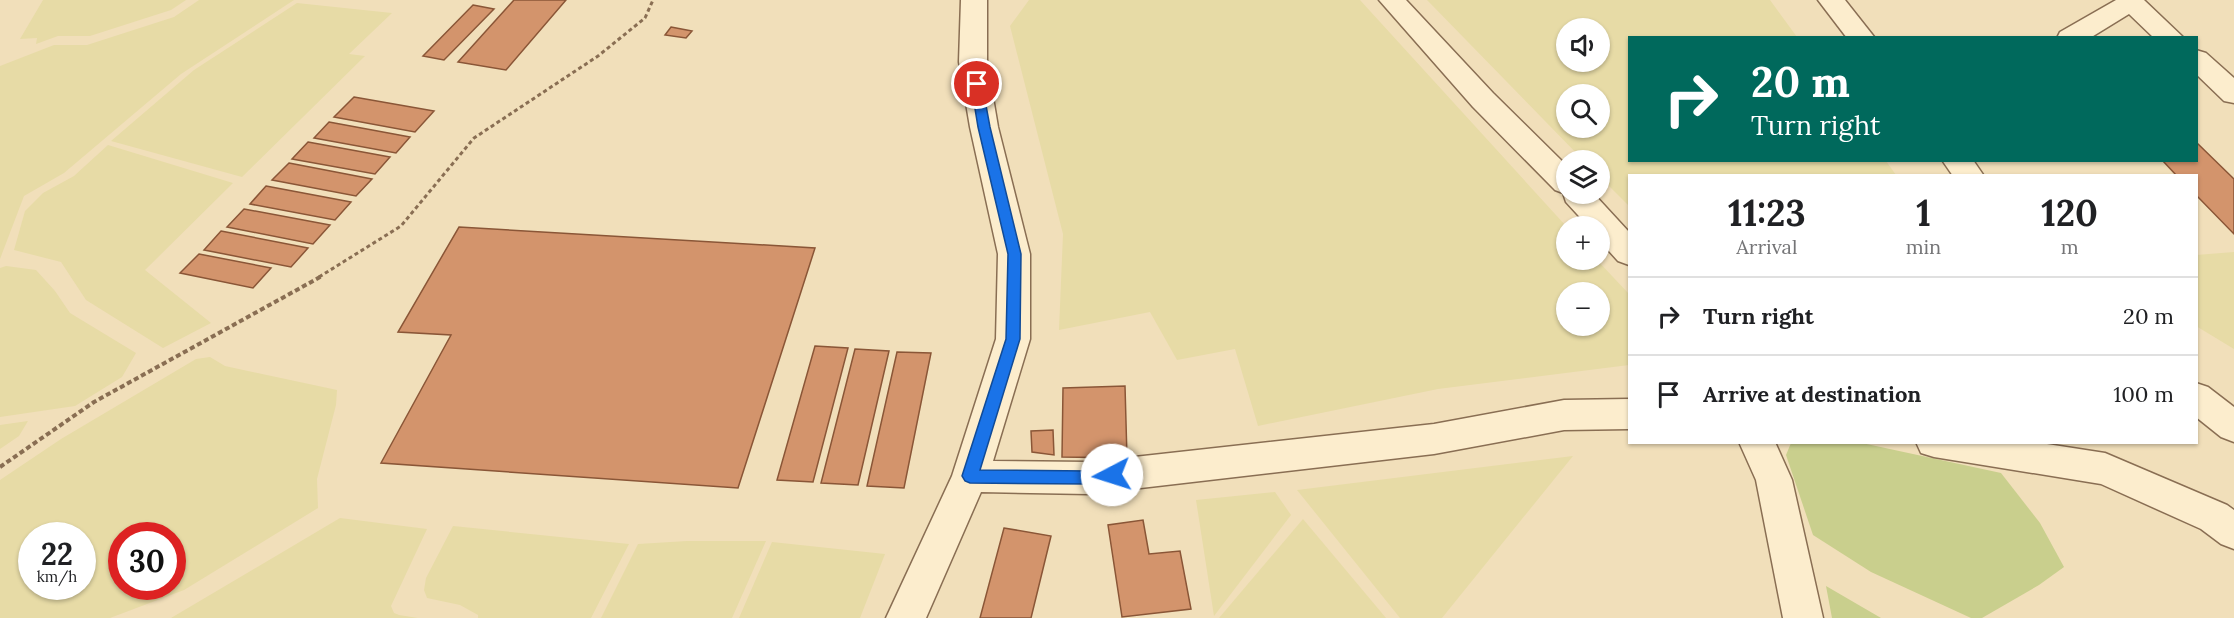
<!DOCTYPE html>
<html lang="en">
<head>
<meta charset="utf-8">
<style>
	:root { --surface:#fff; --page:#f2f2f2; --text:#202124; --muted:#757577; --line:#e0e0e0 }
	body { margin:0; font-family:Lora,serif; background:var(--page); color:var(--text); height:100vh; display:flex; flex-direction:column; font-size:22px; white-space:nowrap }
	* { box-sizing:border-box; margin:0 }
	p { font-size:20px; color:var(--muted) }
	.icon { flex:none; width:33px; height:33px; fill:none; stroke:currentColor; stroke-width:2; stroke-linecap:round; stroke-linejoin:round }
	.map { position:relative; flex:1; overflow:hidden }
	.side { position:absolute; left:1628px; top:174px; width:570px; height:270px; display:flex; flex-direction:column; background:var(--surface); border-radius:0px; box-shadow:0 2px 4px #0004 }
	.side>* { flex:none }
	.top-card { position:absolute; left:1628px; top:36px; width:570px; height:126px; border-radius:0px; box-shadow:0 2px 4px #0004; background:#00695c; color:#fff; overflow:hidden }
	.fabs { position:absolute; left:1556px; top:18px; display:grid; gap:12px }
	.fabs a { display:grid; place-items:center; width:54px; height:54px; border-radius:50%; background:var(--surface); box-shadow:0 2px 4px #0004; font-size:30px }
	.speed { position:absolute; left:18px; top:522px; display:flex; gap:12px; font-size:30px; font-weight:700; text-align:center }
	.speed>* { display:grid; place-content:center; width:78px; height:78px; border-radius:50%; background:var(--surface); box-shadow:0 2px 4px #0004; line-height:1 }
	.speed small { font-size:15px; font-weight:400 }
	.speed .limit { border:9px solid #d22; background:#fff; color:#111 }
	.pin { position:absolute; display:grid; place-items:center; width:51px; height:51px; color:#fff; margin:-26px; border:3px solid #fff; border-radius:50%; box-shadow:0 2px 6px #0007 }
	.me { position:absolute; width:66px; margin:-33px; rotate:265deg; stroke-linejoin:round; filter:drop-shadow(0 0 4px #0008) }
	.turn { display:flex; align-items:center; gap:21px; height:126px; padding:0 24px; font-size:27px }
	.turn .icon { width:78px; height:78px; stroke-width:2.5 }
	.turn b { display:block; font-size:42px; line-height:51px }
	.eta { display:flex; justify-content:space-evenly; align-items:center; height:102px; text-align:center }
	.eta b { font-size:36px; font-weight:700; line-height:42px }
	ul { padding:0; list-style:none }
	li { display:flex; align-items:center; gap:18px; height:78px; padding:0 24px; border-top:2px solid var(--line) }
	li div { flex:1 }
	li b { display:block; font-size:22px }
	li em { font-style:normal }
	.map>svg:first-child { display:block }
	.farmland { fill:#e7dba6; fill-rule:evenodd }
	.green { fill:#c9cf8d }
	.building { fill:#d3946c; stroke:#8a5637; stroke-width:1.5 }
	.lines { fill:none; stroke-linecap:round; stroke-linejoin:round }
	.minor-casing { stroke:#896e53; stroke-width:3 }
	.tertiary-casing { stroke:#896e53; stroke-width:3 }
	.path-far1 { stroke:#896e53; stroke-width:3; stroke-dasharray:4 3; stroke-linecap:butt }
	.path { stroke:#896e53; stroke-width:4; stroke-dasharray:5 3; stroke-linecap:butt }
	.minor { fill:#fcedcd; fill-rule:evenodd }
	.tertiary { fill:#fcedcd; fill-rule:evenodd }
	.route { fill:#1a73e8; stroke:#114b97; stroke-width:1.5 }
</style>
</head>
<body>
<div class="map">
<svg width="2234" height="618" viewBox="0 0 2234 618">
	<rect width="100%" height="100%" fill="#f1dfba"/>
	<!-- farmland -->
	<g class="farmland">
		<path d="M 43,0 L 186,0 L 171,10 L 90,36 L 58,36 L 36,44 L 37,38 L 20,39 Z"/>
		<path d="M 199,0 L 294,0 L 181,74 L 64,173 L 24,196 L 0,259 L 0,66 L 54,45 L 87,45 L 174,17 Z"/>
		<path d="M 1029,0 L 1360,0 L 1566,226 L 1566,260 L 1597,260 L 1629,294 L 1629,365 L 1438,389 L 1258,426 L 1235,349 L 1177,360 L 1150,312 L 1059,330 L 1063,234 L 1010,26 ZM 1566,292 L 1599,292 L 1599,326 L 1566,326 Z"/>
		<path d="M 1427,0 L 1770,0 L 1797,37 L 1629,38 L 1629,160 L 1886,161 L 1896,175 L 1629,176 L 1629,206 L 1599,176 L 1599,160 L 1583,160 ZM 1566,28 L 1599,28 L 1599,62 L 1566,62 ZM 1599,94 L 1599,128 L 1566,128 L 1566,94 Z"/>
		<path d="M 297,3 L 392,13 L 349,54 L 365,56 L 242,177 L 111,141 L 194,70 Z"/>
		<path d="M 108,145 L 233,183 L 145,270 L 211,323 L 163,348 L 86,300 L 61,262 L 14,250 L 25,211 L 43,193 L 74,176 Z"/>
		<path d="M 2234,252 L 2234,349 L 2196,326 L 2196,255 Z"/>
		<path d="M 6,266 L 36,270 L 55,291 L 70,313 L 136,353 L 122,377 L 75,406 L 0,417 L 0,268 Z"/>
		<path d="M 210,357 L 225,366 L 337,390 L 336,405 L 317,479 L 318,508 L 184,590 L 110,618 L 0,618 L 0,480 L 61,439 L 196,359 ZM 32,536 L 82,536 L 82,586 L 32,586 ZM 122,536 L 172,536 L 172,586 L 122,586 Z"/>
		<path d="M 28,421 L 19,436 L 0,449 L 0,425 Z"/>
		<path d="M 1573,456 L 1442,618 L 1400,618 L 1297,490 Z"/>
		<path d="M 1275,492 L 1291,515 L 1214,616 L 1196,500 Z"/>
		<path d="M 340,518 L 427,529 L 391,606 L 394,613 L 399,615 L 418,618 L 171,618 Z"/>
		<path d="M 1303,519 L 1386,618 L 1219,618 Z"/>
		<path d="M 453,526 L 629,544 L 591,618 L 478,618 L 478,615 L 460,605 L 427,598 L 424,590 L 426,578 Z"/>
		<path d="M 687,541 L 766,541 L 732,618 L 601,618 L 638,544 Z"/>
		<path d="M 772,542 L 885,554 L 860,618 L 739,618 Z"/>
	</g>
	<!-- green -->
	<g class="green">
		<path d="M 1791,443 L 1862,443 L 2001,473 L 2040,523 L 2064,567 L 2039,585 L 1982,618 L 1971,618 L 1871,572 L 1813,535 L 1786,455 Z"/>
		<path d="M 1826,586 L 1881,618 L 1832,618 Z"/>
	</g>
	<!-- building -->
	<g class="building">
		<path d="M 514,0 L 566,0 L 506,70 L 458,62 Z"/>
		<path d="M 473,5 L 494,9 L 444,60 L 423,56 Z"/>
		<path d="M 671,27 L 692,31 L 686,38 L 665,35 Z"/>
		<path d="M 354,97 L 434,111 L 415,132 L 334,117 Z"/>
		<path d="M 329,122 L 410,137 L 396,153 L 314,138 Z"/>
		<path d="M 308,142 L 390,157 L 375,174 L 292,159 Z"/>
		<path d="M 2196,142 L 2234,179 L 2234,234 L 2196,195 L 2196,176 L 2177,176 L 2162,160 L 2196,160 Z"/>
		<path d="M 289,163 L 372,179 L 356,196 L 272,180 Z"/>
		<path d="M 266,186 L 351,202 L 335,220 L 250,204 Z"/>
		<path d="M 244,209 L 330,225 L 313,244 L 227,227 Z"/>
		<path d="M 459,227 L 815,248 L 738,488 L 381,463 L 451,335 L 398,332 Z"/>
		<path d="M 221,231 L 308,248 L 291,267 L 204,250 Z"/>
		<path d="M 199,254 L 271,268 L 253,288 L 180,273 Z"/>
		<path d="M 815,346 L 848,348 L 813,482 L 777,480 Z"/>
		<path d="M 855,349 L 889,351 L 858,485 L 821,483 Z"/>
		<path d="M 897,352 L 931,353 L 904,488 L 867,486 Z"/>
		<path d="M 1125,386 L 1127,458 L 1062,457 L 1063,388 Z"/>
		<path d="M 1053,430 L 1054,455 L 1032,452 L 1031,431 Z"/>
		<path d="M 1143,520 L 1149,554 L 1180,551 L 1191,609 L 1122,617 L 1108,525 Z"/>
		<path d="M 1004,528 L 1051,536 L 1031,618 L 980,618 Z"/>
	</g>
	<g class="lines">
		<!-- minor casing -->
		<g class="minor-casing">
			<g id="minor">
				<path d="M 961,0 L 987,0 L 987,62 L 998,127 L 1030,254 L 1030,339 L 993,461 L 1089,462 L 1434,424 L 1564,400 L 1629,399 L 1629,429 L 1564,430 L 1434,454 L 1089,494 L 981,492 L 926,618 L 886,618 L 952,476 L 996,339 L 998,254 L 970,127 L 959,62 Z"/>
				<path d="M 1379,0 L 1406,0 L 1493,93 L 1566,165 L 1566,194 L 1594,194 L 1629,232 L 1629,265 L 1618,261 L 1599,240 L 1599,226 L 1588,226 L 1566,202 L 1563,193 L 1555,190 L 1473,107 Z"/>
				<path d="M 2116,0 L 2144,0 L 2184,38 L 2154,38 L 2129,14 L 2090,38 L 2057,38 L 2060,32 Z"/>
				<path d="M 2196,50 L 2206,53 L 2234,78 L 2234,103 L 2224,101 L 2196,74 Z"/>
				<path d="M 1739,442 L 1775,442 L 1792,480 L 1823,618 L 1783,618 L 1756,480 Z"/>
				<path d="M 1916,442 L 2034,442 L 2105,453 L 2227,505 L 2234,510 L 2234,549 L 2221,544 L 2201,529 L 2101,484 L 1934,457 L 1921,453 Z"/>
			</g>
		</g>
		<!-- tertiary casing -->
		<g class="tertiary-casing">
			<g id="tertiary">
				<path d="M 1818,0 L 1845,0 L 1875,38 L 1847,38 Z"/>
				<path d="M 1942,160 L 1973,160 L 1984,176 L 1953,176 Z"/>
				<path d="M 2196,383 L 2208,387 L 2234,407 L 2234,442 L 2221,437 L 2196,417 Z"/>
			</g>
		</g>
		<!-- path-far1 -->
		<path class="path-far1" d="M 319,277 L 401,226 L 474,138 L 598,56 L 645,18 L 653,0"/>
		<!-- path -->
		<path class="path" d="M 0,467 L 94,402 L 322,276"/>
		<!-- minor -->
		<use href="#minor" class="minor"/>
		<!-- tertiary -->
		<use href="#tertiary" class="tertiary"/>
	</g>
	<!-- route -->
	<path class="route" d="M 977,80 L 982,84 L 990,127 L 1021,254 L 1020,339 L 980,470 L 1089,471 L 1112,469 L 1117,471 L 1119,475 L 1117,480 L 1089,484 L 970,483 L 965,481 L 962,476 L 1006,339 L 1008,254 L 978,127 L 971,84 Z"/>
</svg>
<div class="fabs">
<a><svg class="icon" aria-label="sound" viewBox="0 0 24 24"><path d="M4 9h4l5-4v14l-5-4H4zM17 9q2 3 0 6"/></svg></a>
<a><svg class="icon" aria-label="search" viewBox="0 0 24 24"><circle cx="10" cy="10" r="6"/><path d="M15 15l6 6"/></svg></a>
<a><svg class="icon" aria-label="layers" viewBox="0 0 24 24"><path d="M12 4l9 5-9 5-9-5zM3 14l9 5 9-5"/></svg></a>
<a>+</a>
<a>−</a>
</div>
<div class="speed"><div>22<small>km/h</small></div><div class="limit">30</div></div>
<div class="pin" style="left:977px;top:84px;background:#d93025"><svg class="icon" aria-label="arrive" viewBox="0 0 24 24"><path d="M6 21V4h12l-3 4 3 4H6"/></svg></div>
<svg class="me" style="left:1112px;top:475px" viewBox="-20 -20 40 40"><circle r="19" fill="#fff"/><path d="M0-13L10 11 0 6-10 11z" fill="#1a73e8"/></svg>
<div class="top-card">
<div class="turn"><svg class="icon" aria-label="right" viewBox="0 0 24 24"><path d="M7 20v-9h11M14 6l5 5-5 5"/></svg><div><b>20 m</b>Turn right</div></div>
</div>
<section class="side">
<div class="eta">
<div><b>11:23</b><p>Arrival</p></div>
<div><b>1</b><p>min</p></div>
<div><b>120</b><p>m</p></div>
</div>
<ul>
<li><svg class="icon" aria-label="right" viewBox="0 0 24 24"><path d="M7 20v-9h11M14 6l5 5-5 5"/></svg><div><b>Turn right</b></div><em>20 m</em></li>
<li><svg class="icon" aria-label="arrive" viewBox="0 0 24 24"><path d="M6 21V4h12l-3 4 3 4H6"/></svg><div><b>Arrive at destination</b></div><em>100 m</em></li>
</ul>
</section>
</div>
</body>
</html>
